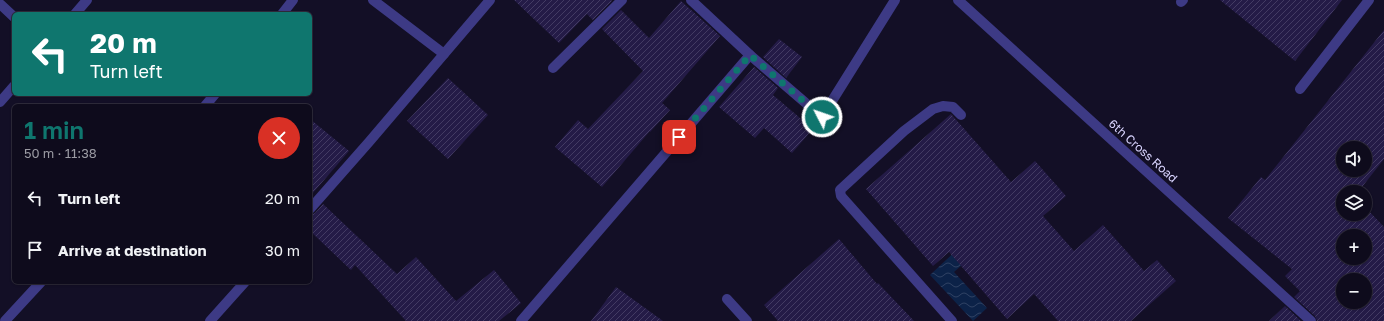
<!DOCTYPE html>
<html lang="en">
<head>
<meta charset="utf-8">
<style>
	:root { --surface:#0e0b1c; --page:#1c1929; --text:#f1f3f6; --muted:#9b9ba3; --line:#2e2b3b; --accent:#0f766e }
	body { margin:0; font-family:"Golos Text",sans-serif; background:var(--page); color:var(--text); height:100vh; display:flex; flex-direction:column; font-size:15px; white-space:nowrap }
	* { box-sizing:border-box; margin:0 }
	p { font-size:13px; color:var(--muted) }
	.icon { flex:none; width:22px; height:22px; fill:none; stroke:currentColor; stroke-width:2; stroke-linecap:round; stroke-linejoin:round }
	.map { position:relative; flex:1; overflow:hidden }
	.panel { position:absolute; left:12px; top:104px; width:300px; height:180px; display:flex; flex-direction:column; background:var(--surface); border-radius:6px; box-shadow:0 1px 3px #0004,0 0 0 1px var(--line) }
	.panel>* { flex:none }
	.top-card { position:absolute; left:12px; top:12px; width:300px; height:84px; border-radius:6px; box-shadow:0 1px 3px #0004,0 0 0 1px var(--line); background:#0f766e; color:#fff; overflow:hidden }
	.controls { position:absolute; left:1336px; top:141px; display:grid; gap:8px }
	.controls a { display:grid; place-items:center; width:36px; height:36px; border-radius:50%; background:var(--surface); box-shadow:0 1px 3px #0004,0 0 0 1px var(--line); font-size:20px }
	.pin { position:absolute; display:grid; place-items:center; width:34px; height:34px; color:#fff; margin:-17px; border-radius:8px; box-shadow:0 2px 6px #0006 }
	.me { position:absolute; width:44px; margin:-22px; rotate:311deg; stroke-linejoin:round; filter:drop-shadow(0 0 3px #0008) }
	.turn { display:flex; align-items:center; gap:14px; height:84px; padding:0 12px; font-size:18px }
	.turn .icon { width:52px; height:52px; stroke-width:2.5 }
	.turn b { display:block; font-size:28px; line-height:34px }
	.round { display:grid; place-items:center; flex:none; width:42px; height:42px; border-radius:21px; background:var(--page) }
	.head { display:flex; align-items:center; justify-content:space-between; height:68px; padding:0 12px }
	h1 { font-size:24px; font-weight:600; line-height:30px; color:var(--accent) }
	ul { padding:0; list-style:none }
	li { display:flex; align-items:center; gap:12px; height:52px; padding:0 12px }
	li div { flex:1 }
	li b { display:block; font-size:15px }
	li em { font-style:normal }
	.map>svg:first-child { display:block }
	.water { fill:url(#water-waves) }
	.building { fill:url(#building-hatch); fill-rule:evenodd }
	.lines { fill:none; stroke-linecap:round; stroke-linejoin:round }
	.street { stroke:#3d3a85; stroke-width:10 }
	.route { stroke:#0f766e; stroke-width:7; stroke-dasharray:0 12.6 }
	.labels { text-anchor:middle; stroke-width:3; stroke-linejoin:round; paint-order:stroke }
	.street-label { font-size:12px; fill:#d9d4ff; stroke:#130f26 }
</style>
</head>
<body>
<div class="map">
<svg width="1384" height="321" viewBox="0 0 1384 321">
	<defs>
		<pattern id="water-waves" width="16" height="10" patternUnits="userSpaceOnUse"><rect width="16" height="10" fill="#0c2248"/><path d="M0 5q4-4 8 0t8 0" fill="none" stroke="#2f4163"/></pattern>
		<pattern id="building-hatch" width="6" height="6" patternUnits="userSpaceOnUse"><rect width="6" height="6" fill="#241b47"/><path d="M-1 1l2-2M0 6l6-6M5 7l2-2" fill="none" stroke="#433b63"/></pattern>
	</defs>
	<rect width="100%" height="100%" fill="#130f26"/>
	<!-- water -->
	<path class="water" d="M 962,245 L 972,256 L 954,272 L 987,308 L 973,321 L 930,275 Z"/>
	<!-- building -->
	<g class="building">
		<path d="M 514,0 L 611,0 L 612,1 L 593,20 L 587,14 L 559,43 Z"/>
		<path d="M 1220,0 L 1342,0 L 1295,61 Z"/>
		<path d="M 681,1 L 720,36 L 662,103 L 670,110 L 650,132 L 650,131 L 602,187 L 555,147 L 578,120 L 588,129 L 643,71 L 602,29 L 621,10 L 649,38 Z"/>
		<path d="M 1384,30 L 1384,159 L 1358,192 L 1343,192 L 1343,214 L 1365,214 L 1365,207 L 1384,227 L 1384,321 L 1317,321 L 1315,316 L 1294,297 L 1300,291 L 1285,276 L 1292,269 L 1228,218 L 1261,177 L 1265,180 ZM 1343,148 L 1365,148 L 1365,170 L 1343,170 ZM 1343,236 L 1365,236 L 1365,258 L 1343,258 ZM 1343,280 L 1365,280 L 1365,302 L 1343,302 Z"/>
		<path d="M 779,39 L 802,57 L 786,78 L 763,57 Z"/>
		<path d="M 754,67 L 778,88 L 773,95 L 813,129 L 792,153 L 764,128 L 755,138 L 719,107 Z"/>
		<path d="M 448,78 L 488,115 L 448,159 L 407,121 Z"/>
		<path d="M 951,114 L 1011,182 L 1035,161 L 1066,196 L 1043,216 L 1074,251 L 1103,225 L 1144,271 L 1157,260 L 1176,281 L 1131,321 L 1058,321 L 1034,294 L 1007,319 L 949,252 L 933,266 L 866,189 Z"/>
		<path d="M 310,119 L 349,151 L 312,194 L 313,195 L 310,199 Z"/>
		<path d="M 323,204 L 397,274 L 416,257 L 456,301 L 494,270 L 521,303 L 499,321 L 406,321 L 355,265 L 351,270 L 310,231 L 310,215 L 315,213 Z"/>
		<path d="M 839,239 L 877,284 L 878,283 L 914,321 L 778,321 L 764,305 Z"/>
		<path d="M 616,287 L 663,321 L 591,321 Z"/>
		<path d="M 1285,306 L 1301,321 L 1269,321 Z"/>
	</g>
	<g class="lines">
		<!-- street -->
		<g class="street">
			<path d="M 373,0 L 444,54"/>
			<path d="M 691,0 L 750,55 L 822,117 L 895,0"/>
			<path d="M 958,0 L 1311,321"/>
			<path d="M 1181,2 L 1183,0"/>
			<path d="M 0,4 L 14,17"/>
			<path d="M 75,14 L 87,0"/>
			<path d="M 282,14 L 293,0"/>
			<path d="M 553,68 L 622,0"/>
			<path d="M 1300,89 L 1369,0"/>
			<path d="M 0,102 L 14,86"/>
			<path d="M 205,106 L 215,94"/>
			<path d="M 310,209 L 369,142 L 490,0"/>
			<path d="M 727,299 L 747,321"/>
			<path d="M 5,321 L 41,282"/>
			<path d="M 210,321 L 245,282"/>
			<path d="M 521,321 L 750,55"/>
			<path d="M 952,321 L 841,196 L 840,190 L 904,131 L 933,109 L 943,106 L 953,107 L 961,115"/>
		</g>
	</g>
	<g class="lines">
		<!-- route -->
		<path class="route" d="M 679,137 L 750,55 L 822,117"/>
	</g>
	<g class="labels">
		<!-- street labels -->
		<g class="street-label">
			<text transform="translate(1143 151) rotate(42)" y="4">6th Cross Road</text>
		</g>
	</g>
</svg>
<div class="controls">
<a><svg class="icon" aria-label="sound" viewBox="0 0 24 24"><path d="M4 9h4l5-4v14l-5-4H4zM17 9q2 3 0 6"/></svg></a>
<a><svg class="icon" aria-label="layers" viewBox="0 0 24 24"><path d="M12 4l9 5-9 5-9-5zM3 14l9 5 9-5"/></svg></a>
<a>+</a>
<a>−</a>
</div>
<div class="pin" style="left:679px;top:137px;background:#d93025"><svg class="icon" aria-label="arrive" viewBox="0 0 24 24"><path d="M6 21V4h12l-3 4 3 4H6"/></svg></div>
<svg class="me" style="left:822px;top:117px" viewBox="-20 -20 40 40"><circle r="17" fill="#0f766e" stroke="#fff" stroke-width="3"/><path d="M0-11L8 9 0 5-8 9z" fill="#fff"/></svg>
<div class="top-card">
<div class="turn"><svg class="icon" aria-label="left" viewBox="0 0 24 24"><path d="M17 20v-9H6M10 6l-5 5 5 5"/></svg><div><b>20 m</b>Turn left</div></div>
</div>
<section class="panel">
<div class="head"><div><h1>1 min</h1><p>50 m · 11:38</p></div><a class="round" style="background:#d93025;color:#fff"><svg class="icon" aria-label="close" viewBox="0 0 24 24"><path d="M6 6l12 12M18 6L6 18"/></svg></a></div>
<ul>
<li><svg class="icon" aria-label="left" viewBox="0 0 24 24"><path d="M17 20v-9H6M10 6l-5 5 5 5"/></svg><div><b>Turn left</b></div><em>20 m</em></li>
<li><svg class="icon" aria-label="arrive" viewBox="0 0 24 24"><path d="M6 21V4h12l-3 4 3 4H6"/></svg><div><b>Arrive at destination</b></div><em>30 m</em></li>
</ul>
</section>
</div>
</body>
</html>
